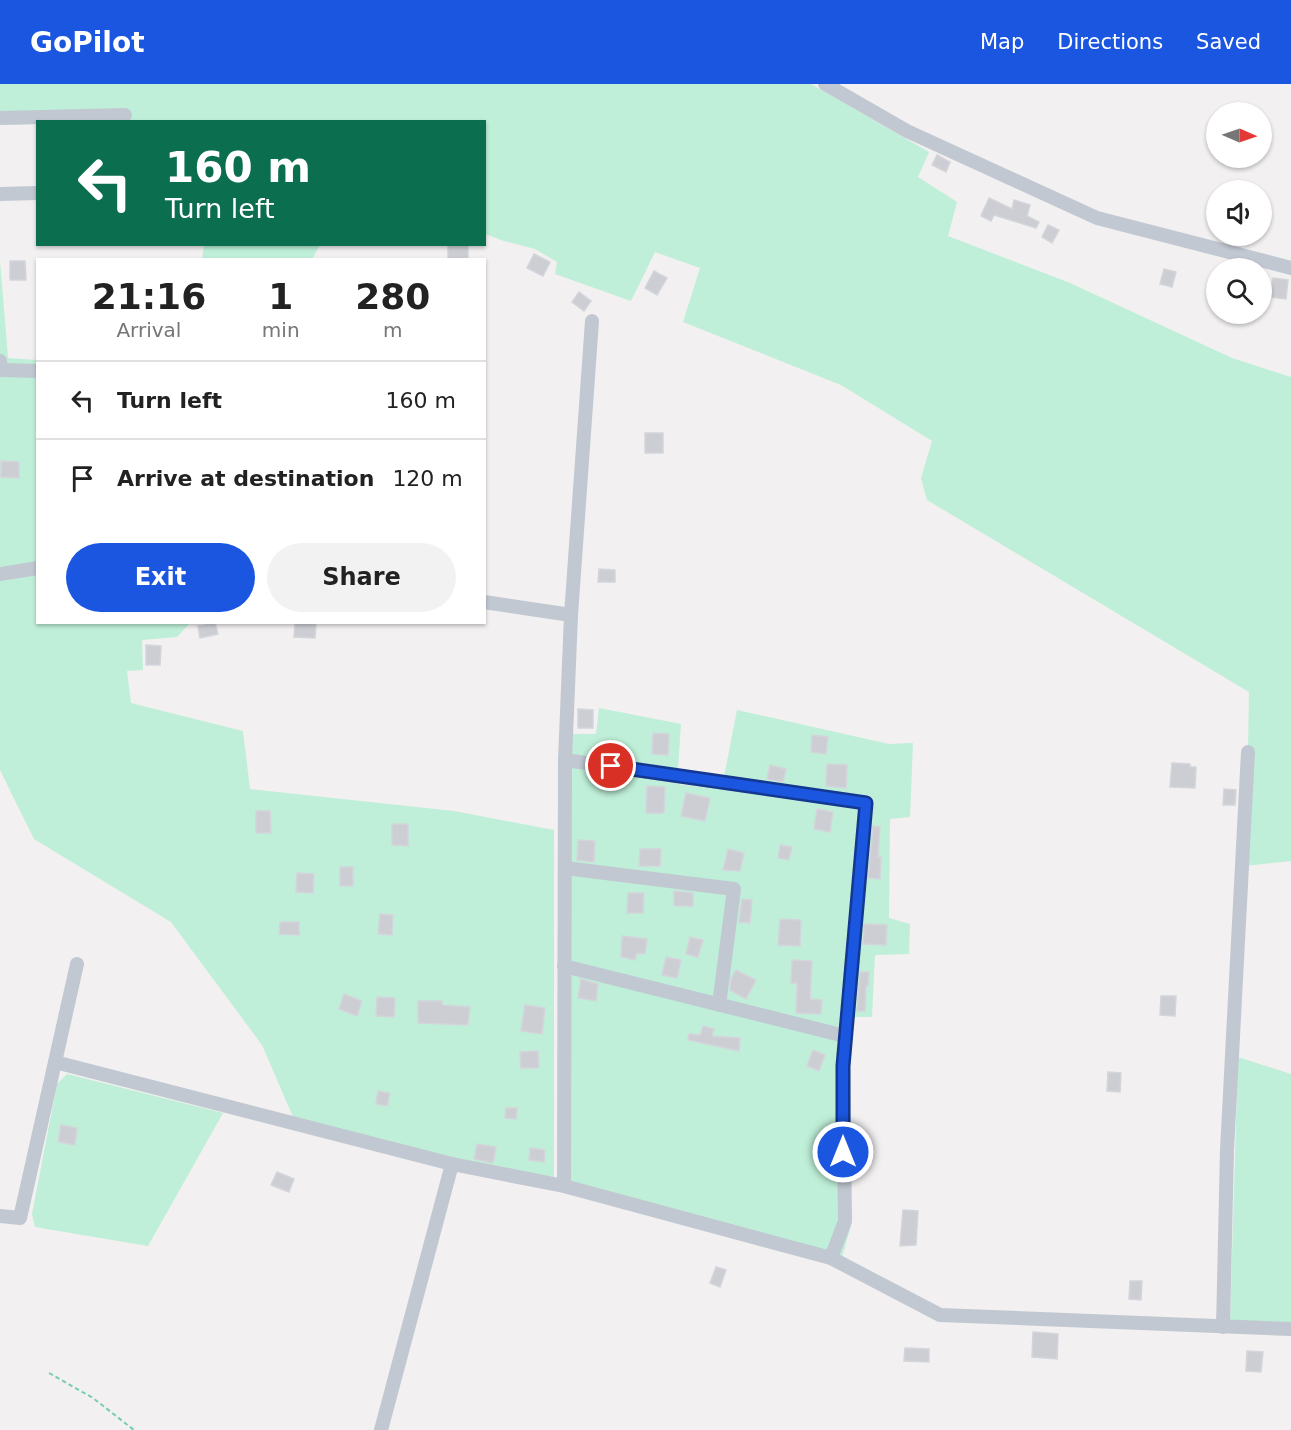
<!DOCTYPE html>
<html lang="en">
<head>
<meta charset="utf-8">
<style>
	:root { --surface:#fff; --page:#f2f2f2; --text:#222; --muted:#767676; --line:#e0e0e0; --accent:#1b56e1 }
	body { margin:0; font-family:"DejaVu Sans",sans-serif; background:var(--page); color:var(--text); height:100vh; display:flex; flex-direction:column; font-size:22px; white-space:nowrap }
	* { box-sizing:border-box; margin:0 }
	p { font-size:20px; color:var(--muted) }
	.icon { flex:none; width:33px; height:33px; fill:none; stroke:currentColor; stroke-width:2; stroke-linecap:round; stroke-linejoin:round }
	.map { position:relative; flex:1; overflow:hidden }
	.details { position:absolute; left:36px; top:174px; width:450px; height:366px; display:flex; flex-direction:column; background:var(--surface); border-radius:0px; box-shadow:0 2px 4px #0004 }
	.details>* { flex:none }
	.guide { position:absolute; left:36px; top:36px; width:450px; height:126px; border-radius:0px; box-shadow:0 2px 4px #0004; background:#0b6e4f; color:#fff; overflow:hidden }
	.needle { width:39px; rotate:92deg }
	.tools { position:absolute; left:1206px; top:18px; display:grid; gap:12px }
	.tools a { display:grid; place-items:center; width:66px; height:66px; border-radius:50%; background:var(--surface); box-shadow:0 2px 4px #0004; font-size:30px }
	.pin { position:absolute; display:grid; place-items:center; width:51px; height:51px; color:#fff; margin:-26px; border:3px solid #fff; border-radius:50%; box-shadow:0 2px 6px #0007 }
	.me { position:absolute; width:66px; margin:-33px; rotate:0deg; stroke-linejoin:round; filter:drop-shadow(0 0 4px #0008) }
	.turn { display:flex; align-items:center; gap:21px; height:126px; padding:0 30px; font-size:27px }
	.turn .icon { width:78px; height:78px; stroke-width:2.5 }
	.turn b { display:block; font-size:42px; line-height:51px }
	.eta { display:flex; justify-content:space-evenly; align-items:center; height:102px; text-align:center }
	.eta b { font-size:36px; font-weight:800; line-height:42px }
	.action { display:flex; gap:12px; margin-top:auto; padding:12px 30px }
	.action a { flex:1; height:69px; border-radius:36px; background:var(--accent); color:#fff; font-size:24px; font-weight:800; line-height:69px; text-align:center }
	.action a+a { background:var(--page); color:var(--text) }
	ul { padding:0; list-style:none }
	li { display:flex; align-items:center; gap:18px; height:78px; padding:0 30px; border-top:2px solid var(--line) }
	li div { flex:1 }
	li b { display:block; font-size:22px }
	li em { font-style:normal }
	header { display:flex; align-items:center; gap:36px; box-sizing:border-box; height:84px; padding:0 30px; background:var(--accent); color:#fff }
	header strong { font-size:28px }
	nav { display:flex; gap:33px; margin-inline-start:auto; font-size:21px }
	.map>svg:first-child { display:block }
	.green { fill:#bfefd8 }
	.building { fill:#cdced4; stroke:#d4d5db; stroke-width:1.5 }
	.lines { fill:none; stroke-linecap:round; stroke-linejoin:round }
	.path { stroke:#77cdae; stroke-width:2; stroke-dasharray:4.5 3; stroke-linecap:butt }
	.street { stroke:#c1c8d1; stroke-width:14 }
	.route-casing { stroke:#123892; stroke-width:15 }
	.route { stroke:#1b56e1; stroke-width:10 }
</style>
</head>
<body>
<header>
<strong>GoPilot</strong>
<nav><a>Map</a><a>Directions</a><a>Saved</a></nav>
</header>
<div class="map">
<svg width="1291" height="1346" viewBox="0 0 1291 1346">
	<rect width="100%" height="100%" fill="#f2f0f0"/>
	<!-- green -->
	<g class="green">
		<path d="M 0,0 L 811,0 L 929,68 L 918,93 L 957,118 L 948,152 L 1070,199 L 1232,274 L 1291,293 L 1291,777 L 1246,782 L 1249,608 L 927,416 L 921,394 L 932,357 L 841,301 L 683,238 L 700,184 L 655,168 L 631,217 L 555,190 L 557,178 L 535,165 L 504,157 L 485,150 L 484,38 L 172,38 L 172,36 L 38,38 L 37,40 L 0,41 Z"/>
		<path d="M 204,161 L 204,160 L 320,161 L 312,175 L 202,175 Z"/>
		<path d="M 0,177 L 8,274 L 38,276 L 37,480 L 0,486 Z"/>
		<path d="M 37,491 L 38,538 L 190,539 L 177,553 L 142,556 L 143,586 L 127,587 L 131,619 L 243,647 L 250,705 L 454,727 L 554,746 L 554,1093 L 487,1082 L 293,1033 L 262,961 L 171,838 L 34,755 L 0,686 L 0,497 Z"/>
		<path d="M 599,624 L 681,640 L 677,700 L 725,706 L 724,693 L 737,626 L 889,660 L 913,659 L 910,733 L 890,735 L 889,834 L 910,840 L 909,870 L 875,871 L 872,933 L 852,933 L 846,987 L 852,1138 L 842,1173 L 571,1098 L 569,684 L 572,650 L 596,650 Z"/>
		<path d="M 1238,973 L 1291,990 L 1291,1240 L 1230,1239 Z"/>
		<path d="M 67,990 L 223,1029 L 148,1162 L 35,1143 L 32,1130 L 57,1000 Z"/>
	</g>
	<!-- building -->
	<g class="building">
		<path d="M 937,71 L 950,78 L 946,88 L 932,81 Z"/>
		<path d="M 989,114 L 1012,125 L 1014,116 L 1030,121 L 1027,132 L 1039,138 L 1036,144 L 994,131 L 991,137 L 981,132 Z"/>
		<path d="M 1048,141 L 1059,146 L 1052,159 L 1042,153 Z"/>
		<rect x="448" y="160" width="20" height="16"/>
		<path d="M 534,170 L 550,178 L 543,192 L 527,184 Z"/>
		<path d="M 10,177 L 25,177 L 26,196 L 10,196 Z"/>
		<path d="M 1164,185 L 1176,188 L 1172,203 L 1160,200 Z"/>
		<path d="M 654,187 L 667,194 L 657,211 L 645,204 Z"/>
		<path d="M 1273,194 L 1288,196 L 1286,215 L 1270,213 Z"/>
		<path d="M 579,208 L 591,217 L 584,227 L 572,218 Z"/>
		<rect x="645" y="349" width="18" height="20"/>
		<path d="M 1,377 L 19,378 L 19,394 L 1,393 Z"/>
		<path d="M 599,485 L 615,486 L 615,498 L 598,498 Z"/>
		<path d="M 295,538 L 316,538 L 315,554 L 294,553 Z"/>
		<path d="M 215,539 L 218,550 L 200,554 L 198,542 Z"/>
		<path d="M 146,561 L 161,562 L 160,581 L 146,581 Z"/>
		<path d="M 578,625 L 593,626 L 593,644 L 578,644 Z"/>
		<path d="M 653,649 L 669,650 L 668,671 L 652,670 Z"/>
		<path d="M 812,651 L 828,653 L 826,670 L 811,668 Z"/>
		<path d="M 1172,679 L 1190,680 L 1190,683 L 1196,683 L 1195,704 L 1170,703 Z"/>
		<path d="M 827,680 L 847,681 L 846,704 L 826,702 Z"/>
		<path d="M 770,681 L 786,685 L 783,698 L 767,695 Z"/>
		<path d="M 647,702 L 665,703 L 664,729 L 646,729 Z"/>
		<path d="M 1224,705 L 1236,706 L 1235,721 L 1223,721 Z"/>
		<path d="M 686,709 L 710,714 L 705,737 L 681,732 Z"/>
		<path d="M 817,725 L 833,728 L 830,748 L 814,745 Z"/>
		<path d="M 256,727 L 270,727 L 271,749 L 256,749 Z"/>
		<path d="M 392,740 L 408,740 L 408,762 L 392,761 Z"/>
		<path d="M 873,742 L 880,743 L 878,773 L 881,773 L 880,795 L 868,794 Z"/>
		<path d="M 578,756 L 595,757 L 594,778 L 577,776 Z"/>
		<path d="M 780,761 L 792,763 L 789,776 L 778,774 Z"/>
		<path d="M 640,765 L 661,765 L 660,782 L 639,782 Z"/>
		<path d="M 728,765 L 744,769 L 740,787 L 723,786 Z"/>
		<rect x="340" y="783" width="13" height="19"/>
		<path d="M 297,789 L 314,790 L 313,809 L 296,808 Z"/>
		<path d="M 674,807 L 693,809 L 693,822 L 674,822 Z"/>
		<path d="M 628,809 L 644,809 L 643,829 L 627,829 Z"/>
		<path d="M 742,815 L 752,816 L 750,839 L 739,838 Z"/>
		<path d="M 380,830 L 393,831 L 392,851 L 378,850 Z"/>
		<path d="M 780,835 L 801,836 L 800,862 L 778,861 Z"/>
		<path d="M 280,838 L 299,838 L 299,851 L 279,850 Z"/>
		<path d="M 864,840 L 887,841 L 886,861 L 863,860 Z"/>
		<path d="M 622,852 L 647,855 L 645,870 L 637,869 L 635,876 L 621,873 Z"/>
		<path d="M 690,853 L 703,856 L 698,873 L 686,870 Z"/>
		<path d="M 666,873 L 681,876 L 677,894 L 662,891 Z"/>
		<path d="M 792,876 L 812,877 L 810,915 L 822,916 L 821,930 L 796,929 L 797,899 L 791,899 Z"/>
		<path d="M 736,886 L 756,896 L 746,915 L 730,906 L 731,895 Z"/>
		<path d="M 860,888 L 869,888 L 868,902 L 866,902 L 865,927 L 857,927 Z"/>
		<path d="M 581,895 L 598,900 L 596,917 L 578,914 Z"/>
		<path d="M 344,910 L 362,917 L 357,932 L 339,925 Z"/>
		<path d="M 1161,912 L 1176,912 L 1175,932 L 1160,931 Z"/>
		<path d="M 377,913 L 395,914 L 394,933 L 376,932 Z"/>
		<path d="M 418,917 L 442,917 L 442,921 L 470,923 L 468,941 L 418,939 Z"/>
		<path d="M 525,921 L 545,924 L 542,950 L 521,947 Z"/>
		<path d="M 703,942 L 714,945 L 712,952 L 740,954 L 739,967 L 688,956 L 689,950 L 700,951 Z"/>
		<path d="M 813,966 L 825,971 L 819,987 L 807,982 Z"/>
		<path d="M 538,967 L 539,984 L 521,984 L 520,968 Z"/>
		<path d="M 1108,988 L 1121,989 L 1120,1008 L 1107,1007 Z"/>
		<path d="M 378,1007 L 390,1009 L 387,1022 L 376,1020 Z"/>
		<path d="M 506,1024 L 517,1024 L 516,1035 L 505,1034 Z"/>
		<path d="M 61,1041 L 77,1044 L 75,1061 L 58,1058 Z"/>
		<path d="M 477,1060 L 496,1063 L 493,1079 L 474,1075 Z"/>
		<path d="M 530,1064 L 545,1066 L 544,1078 L 529,1076 Z"/>
		<path d="M 277,1088 L 294,1095 L 289,1108 L 271,1101 Z"/>
		<path d="M 903,1126 L 918,1127 L 916,1161 L 900,1162 Z"/>
		<path d="M 716,1183 L 726,1186 L 720,1203 L 710,1199 Z"/>
		<path d="M 1130,1197 L 1142,1197 L 1141,1216 L 1129,1215 Z"/>
		<path d="M 1033,1248 L 1058,1250 L 1057,1275 L 1032,1273 Z"/>
		<path d="M 905,1264 L 929,1265 L 929,1278 L 904,1277 Z"/>
		<path d="M 1247,1267 L 1263,1268 L 1261,1288 L 1246,1287 Z"/>
	</g>
	<g class="lines">
		<!-- path -->
		<path class="path" d="M 49,1289 L 93,1314 L 134,1346"/>
		<!-- street -->
		<g class="street">
			<path d="M 825,0 L 907,47 L 1097,134 L 1291,184"/>
			<path d="M 0,34 L 125,31"/>
			<path d="M 0,110 L 38,109"/>
			<path d="M 0,277 L 1,286 L 38,287"/>
			<path d="M 0,490 L 38,484"/>
			<path d="M 484,518 L 571,531 L 565,676 L 564,1102"/>
			<path d="M 571,531 L 592,237"/>
			<path d="M 565,676 L 866,719 L 843,982 L 845,1137 L 831,1174"/>
			<path d="M 565,784 L 734,805 L 719,921"/>
			<path d="M 564,882 L 845,952"/>
			<path d="M 55,978 L 452,1080 L 564,1102 L 831,1174 L 940,1231 L 1291,1245"/>
			<path d="M 0,1132 L 20,1134 L 77,880"/>
			<path d="M 1223,1243 L 1227,1066 L 1248,668"/>
			<path d="M 381,1346 L 452,1080"/>
		</g>
	</g>
	<g class="lines">
		<!-- route casing -->
		<g class="route-casing">
			<path id="route" d="M 611,682 L 866,719 L 843,982 L 843,1068"/>
		</g>
		<!-- route -->
		<use href="#route" class="route"/>
	</g>
</svg>
<div class="tools">
<a><svg class="needle" viewBox="-14 -14 28 28"><path d="M0-13l5 13h-10z" fill="#e53935"/><path d="M0 13l5-13h-10z" fill="#767676"/></svg></a>
<a><svg class="icon" aria-label="sound" viewBox="0 0 24 24"><path d="M4 9h4l5-4v14l-5-4H4zM17 9q2 3 0 6"/></svg></a>
<a><svg class="icon" aria-label="search" viewBox="0 0 24 24"><circle cx="10" cy="10" r="6"/><path d="M15 15l6 6"/></svg></a>
</div>
<div class="pin" style="left:611px;top:682px;background:#d93025"><svg class="icon" aria-label="arrive" viewBox="0 0 24 24"><path d="M6 21V4h12l-3 4 3 4H6"/></svg></div>
<svg class="me" style="left:843px;top:1068px" viewBox="-20 -20 40 40"><circle r="17" fill="#1b56e1" stroke="#fff" stroke-width="3"/><path d="M0-11L8 9 0 5-8 9z" fill="#fff"/></svg>
<div class="guide">
<div class="turn"><svg class="icon" aria-label="left" viewBox="0 0 24 24"><path d="M17 20v-9H6M10 6l-5 5 5 5"/></svg><div><b>160 m</b>Turn left</div></div>
</div>
<section class="details">
<div class="eta">
<div><b>21:16</b><p>Arrival</p></div>
<div><b>1</b><p>min</p></div>
<div><b>280</b><p>m</p></div>
</div>
<ul>
<li><svg class="icon" aria-label="left" viewBox="0 0 24 24"><path d="M17 20v-9H6M10 6l-5 5 5 5"/></svg><div><b>Turn left</b></div><em>160 m</em></li>
<li><svg class="icon" aria-label="arrive" viewBox="0 0 24 24"><path d="M6 21V4h12l-3 4 3 4H6"/></svg><div><b>Arrive at destination</b></div><em>120 m</em></li>
</ul>
<div class="action"><a>Exit</a><a>Share</a></div>
</section>
</div>
</body>
</html>
